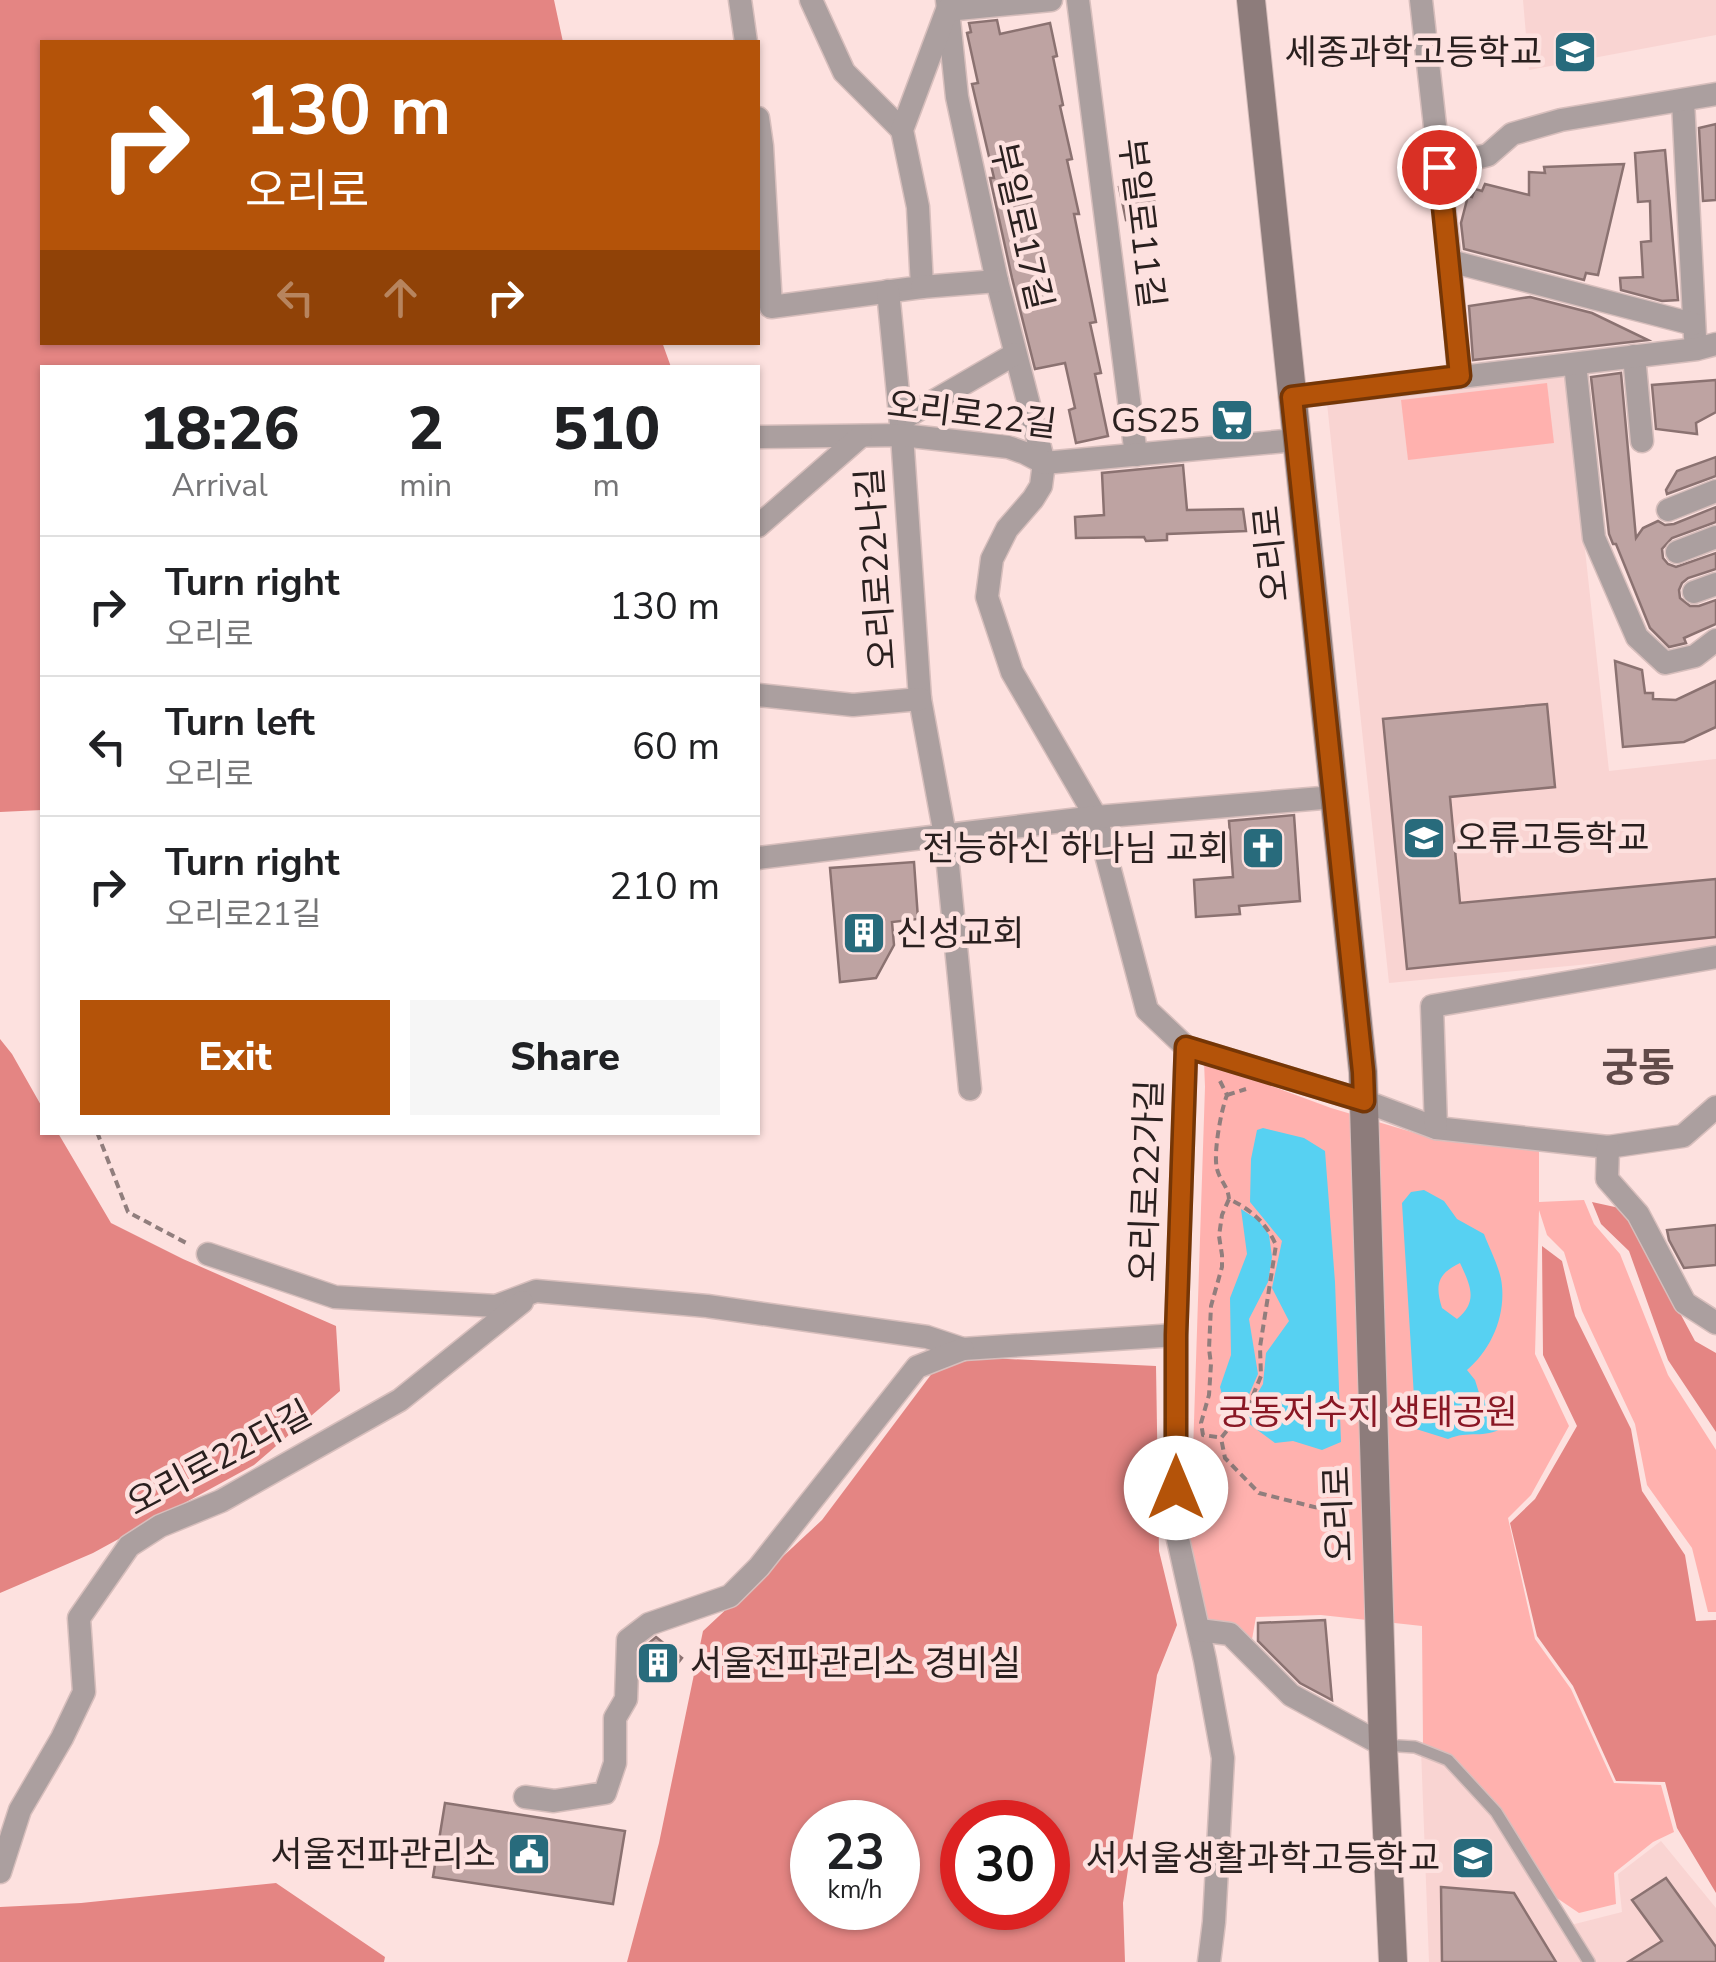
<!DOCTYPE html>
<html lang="en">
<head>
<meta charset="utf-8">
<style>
	:root { --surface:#fff; --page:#f6f6f6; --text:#202124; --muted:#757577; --line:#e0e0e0; --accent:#b45309 }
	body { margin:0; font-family:"Nunito Sans","Noto Sans KR",sans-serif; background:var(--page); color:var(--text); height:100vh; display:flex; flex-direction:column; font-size:38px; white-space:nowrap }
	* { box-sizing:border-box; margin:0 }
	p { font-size:32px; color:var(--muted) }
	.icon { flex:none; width:55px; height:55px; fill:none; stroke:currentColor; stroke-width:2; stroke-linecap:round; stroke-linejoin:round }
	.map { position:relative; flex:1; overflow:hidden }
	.details { position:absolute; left:40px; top:365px; width:720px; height:770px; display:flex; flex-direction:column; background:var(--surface); border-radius:0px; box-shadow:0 2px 8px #0004 }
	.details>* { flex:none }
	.banner { position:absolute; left:40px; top:40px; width:720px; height:305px; border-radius:0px; box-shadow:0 2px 8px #0004; background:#b45309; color:#fff; overflow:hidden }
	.speed { position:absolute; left:790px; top:1800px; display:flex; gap:20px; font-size:50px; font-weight:700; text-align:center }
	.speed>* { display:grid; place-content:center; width:130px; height:130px; border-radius:50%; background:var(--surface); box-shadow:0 2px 8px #0004; line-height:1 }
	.speed small { font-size:25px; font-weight:400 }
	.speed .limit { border:15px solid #d22; background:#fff; color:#111 }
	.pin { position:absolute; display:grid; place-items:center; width:85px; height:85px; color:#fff; margin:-42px; border:5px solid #fff; border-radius:50%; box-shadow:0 2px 10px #0007 }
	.me { position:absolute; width:110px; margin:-55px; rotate:0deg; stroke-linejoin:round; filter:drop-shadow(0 0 8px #0008) }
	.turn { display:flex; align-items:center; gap:35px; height:210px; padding:0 40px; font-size:45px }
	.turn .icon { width:130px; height:130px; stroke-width:2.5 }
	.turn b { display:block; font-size:70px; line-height:85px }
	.lanes { display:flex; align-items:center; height:95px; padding:0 40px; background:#0003; justify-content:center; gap:50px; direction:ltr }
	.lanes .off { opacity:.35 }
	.eta { display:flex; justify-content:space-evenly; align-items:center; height:170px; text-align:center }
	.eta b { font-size:60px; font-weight:800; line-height:70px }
	.action { display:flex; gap:20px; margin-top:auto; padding:20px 40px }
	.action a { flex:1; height:115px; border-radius:0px; background:var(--accent); color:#fff; font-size:40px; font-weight:800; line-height:115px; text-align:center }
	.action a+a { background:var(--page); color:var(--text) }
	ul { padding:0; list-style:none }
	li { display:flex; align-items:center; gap:30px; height:140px; padding:0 40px; border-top:2px solid var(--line) }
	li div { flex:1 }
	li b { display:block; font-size:38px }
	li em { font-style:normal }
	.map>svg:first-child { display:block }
	.built { fill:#f9d4d2 }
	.green { fill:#ffb1ae }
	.forest { fill:#e48583; fill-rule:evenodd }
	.water { fill:#57d1f2; fill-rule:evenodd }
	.building { fill:#bea3a2; stroke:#8b7271; stroke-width:2.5 }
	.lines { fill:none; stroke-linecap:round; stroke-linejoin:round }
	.service-casing { stroke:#d7bebc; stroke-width:14 }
	.minor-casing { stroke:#d7bebc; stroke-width:25 }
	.secondary-casing { stroke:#d7bebc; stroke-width:30 }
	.path { stroke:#917e7d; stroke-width:4; stroke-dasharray:8 5; stroke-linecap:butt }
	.service { stroke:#ab9f9f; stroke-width:11 }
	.minor { stroke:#ab9f9f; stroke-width:22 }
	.secondary { stroke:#8d7c7b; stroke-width:28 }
	.route-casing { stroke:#753606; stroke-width:25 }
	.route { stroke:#b45309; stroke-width:18 }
	.labels { text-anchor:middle; stroke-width:9; stroke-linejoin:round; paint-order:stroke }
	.poi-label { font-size:35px; fill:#2a201f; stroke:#fde1df; text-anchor:end }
	.street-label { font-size:35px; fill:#2a201f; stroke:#fde1df }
	.park-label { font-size:35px; fill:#891724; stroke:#fde1df }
	.quarter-label { font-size:40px; font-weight:bold; fill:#624b4a; stroke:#fde1df }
</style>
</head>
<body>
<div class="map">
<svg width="1716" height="1962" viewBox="0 0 1716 1962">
	<rect width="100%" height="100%" fill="#fde1df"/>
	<!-- built -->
	<g class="built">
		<path d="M 1523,0 L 1716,0 L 1716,35 L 1529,70 Z"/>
		<path d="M 1565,365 L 1609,771 L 1716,759 L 1716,952 L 1389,983 L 1326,394 Z"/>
		<path d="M 1421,1749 L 1447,1760 L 1498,1814 L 1567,1926 L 1622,1912 L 1618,1874 L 1661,1841 L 1716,1908 L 1716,1962 L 1429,1962 Z"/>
	</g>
	<!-- green -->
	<g class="green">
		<path d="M 1547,383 L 1554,443 L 1408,460 L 1401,400 Z"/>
		<path d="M 1204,1061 L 1331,1108 L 1442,1141 L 1539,1145 L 1539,1202 L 1584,1200 L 1594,1224 L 1620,1254 L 1668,1375 L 1716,1450 L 1716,1612 L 1708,1612 L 1692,1548 L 1647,1485 L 1635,1424 L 1582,1311 L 1564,1252 L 1547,1235 L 1539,1210 L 1535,1354 L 1569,1426 L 1531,1495 L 1508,1518 L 1535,1639 L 1571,1689 L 1614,1783 L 1661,1785 L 1674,1832 L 1653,1842 L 1614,1873 L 1616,1904 L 1579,1913 L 1545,1890 L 1504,1814 L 1452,1757 L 1423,1745 L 1422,1626 L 1321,1615 L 1256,1617 L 1251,1645 L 1201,1623 L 1186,1539 L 1193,1452 L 1205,1087 Z"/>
	</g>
	<!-- forest -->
	<g class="forest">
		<path d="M 0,0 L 554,0 L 563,42 L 42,42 L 42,342 L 662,342 L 671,367 L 42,368 L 42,810 L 0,812 Z"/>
		<path d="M 0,1039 L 12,1054 L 42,1107 L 42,1132 L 58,1133 L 111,1223 L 183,1259 L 336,1326 L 340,1391 L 254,1465 L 93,1553 L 0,1593 Z"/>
		<path d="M 1592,1202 L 1624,1209 L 1695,1341 L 1716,1353 L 1716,1432 L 1668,1360 L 1629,1251 L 1601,1224 Z"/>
		<path d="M 1542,1246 L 1562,1261 L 1575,1316 L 1631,1429 L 1642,1491 L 1685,1555 L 1696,1621 L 1716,1620 L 1716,1893 L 1677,1828 L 1665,1782 L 1616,1781 L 1573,1686 L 1537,1636 L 1510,1523 L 1535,1499 L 1577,1426 L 1543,1355 Z"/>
		<path d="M 945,1356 L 1156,1366 L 1159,1551 L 1177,1625 L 1157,1675 L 1123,1903 L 1125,1962 L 627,1962 L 659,1843 L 703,1631 L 822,1520 ZM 812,1822 L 898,1822 L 898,1908 L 812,1908 ZM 962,1822 L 1048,1822 L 1048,1908 L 962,1908 Z"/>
		<path d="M 276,1883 L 385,1957 L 384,1962 L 0,1962 L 0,1907 L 81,1903 Z"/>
	</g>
	<!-- water -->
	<g class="water">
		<path d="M 1263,1128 L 1304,1138 L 1325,1151 L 1335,1282 L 1341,1442 L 1322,1450 L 1293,1441 L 1275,1443 L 1248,1423 L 1244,1416 L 1263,1384 L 1266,1353 L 1289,1321 L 1272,1288 L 1282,1241 L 1250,1202 L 1251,1159 L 1257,1130 Z"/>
		<path d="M 1424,1190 L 1444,1201 L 1457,1219 L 1484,1234 C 1490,1250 1501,1270 1502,1286 C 1505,1319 1490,1350 1467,1370 L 1475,1380 L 1480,1396 L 1504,1418 L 1502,1428 C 1485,1439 1468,1430 1448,1439 L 1416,1429 L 1402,1203 L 1411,1192 ZM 1460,1263 C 1470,1285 1479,1301 1457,1319 L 1442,1308 C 1435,1285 1437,1274 1460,1263 Z"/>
		<path d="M 1241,1209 L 1258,1220 L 1269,1235 L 1272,1257 L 1268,1282 L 1249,1319 L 1258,1374 L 1244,1406 L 1234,1411 L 1224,1402 L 1220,1387 L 1231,1355 L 1230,1298 L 1247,1254 Z"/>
	</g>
	<!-- building -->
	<g class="building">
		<path d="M 997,20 L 1000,34 L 1050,23 L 1057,56 L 1053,57 L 1063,105 L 1060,106 L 1072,159 L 1067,160 L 1079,214 L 1074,214 L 1096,322 L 1090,323 L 1101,373 L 1095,374 L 1108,436 L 1076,443 L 1069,410 L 1075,408 L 1065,363 L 1035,369 L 1012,278 L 990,178 L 994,178 L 972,84 L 978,83 L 967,33 L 971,32 L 969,23 Z"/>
		<path d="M 1716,124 L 1716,200 L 1703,201 L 1699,128 Z"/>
		<path d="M 1665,150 L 1678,300 L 1662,301 L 1621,290 L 1620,278 L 1643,277 L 1641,242 L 1651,241 L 1650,201 L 1638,202 L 1635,153 Z"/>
		<path d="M 1624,164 L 1598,275 L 1586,273 L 1584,280 L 1464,249 L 1461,223 L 1468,196 L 1472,197 L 1475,189 L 1482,191 L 1485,184 L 1529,195 L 1529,172 L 1545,173 L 1544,167 Z"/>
		<path d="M 1150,180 L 1157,214 L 1126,220 L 1119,187 Z"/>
		<path d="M 1530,297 L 1592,313 L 1648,340 L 1473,360 L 1469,306 Z"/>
		<path d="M 1621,373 L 1636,538 L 1643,528 L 1658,521 L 1665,525 L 1674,524 L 1716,507 L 1716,522 L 1672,538 L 1662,549 L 1663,558 L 1668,564 L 1676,567 L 1716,553 L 1716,569 L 1688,578 L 1682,583 L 1679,590 L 1680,598 L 1690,606 L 1699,606 L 1716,600 L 1716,624 L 1684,638 L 1686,643 L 1669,647 L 1650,628 L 1616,544 L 1613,544 L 1609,534 L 1591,377 Z"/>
		<path d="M 1716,380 L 1716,412 L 1696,423 L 1697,434 L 1656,429 L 1652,385 Z"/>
		<path d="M 1716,457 L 1716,476 L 1667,494 L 1666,490 L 1677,471 Z"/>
		<path d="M 1183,465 L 1187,510 L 1243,509 L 1246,531 L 1167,534 L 1167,540 L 1146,541 L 1144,537 L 1076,538 L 1075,517 L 1104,515 L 1102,473 Z"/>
		<path d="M 1615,661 L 1642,670 L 1645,693 L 1653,693 L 1653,699 L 1676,700 L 1716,681 L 1716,727 L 1684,742 L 1623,747 Z"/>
		<path d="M 1547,704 L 1555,787 L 1450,797 L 1460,903 L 1716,879 L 1716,937 L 1407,969 L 1383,719 Z"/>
		<path d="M 1294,815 L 1300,901 L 1239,906 L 1240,914 L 1196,917 L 1194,880 L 1233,877 L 1229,821 Z"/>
		<path d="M 914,862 L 918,919 L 892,922 L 894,945 L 876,978 L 840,982 L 830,868 Z"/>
		<path d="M 1716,1225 L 1716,1265 L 1684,1268 L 1669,1240 L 1667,1230 Z"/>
		<path d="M 1325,1620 L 1332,1700 L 1300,1683 L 1258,1641 L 1258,1623 Z"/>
		<path d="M 656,1637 L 682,1658 L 663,1682 L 642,1668 L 643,1648 Z"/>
		<path d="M 445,1803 L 625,1831 L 613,1904 L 433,1877 Z"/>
		<path d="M 1666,1878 L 1716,1947 L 1716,1962 L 1628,1962 L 1662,1941 L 1632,1900 Z"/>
		<path d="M 1441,1887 L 1514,1893 L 1556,1962 L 1442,1962 Z"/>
	</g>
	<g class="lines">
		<!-- service casing -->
		<g class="service-casing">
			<path id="service" d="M 1383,1745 L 1415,1747 L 1448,1760 L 1496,1812 L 1589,1962"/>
		</g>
		<!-- minor casing -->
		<g class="minor-casing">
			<g id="minor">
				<path d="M 740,0 L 746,42"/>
				<path d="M 811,0 L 844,72 L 902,130"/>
				<path d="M 947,0 L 957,97 L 997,281 L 1044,463 L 1041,486 L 1033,499 L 1007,529 L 992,559 L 987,597 L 1012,672 L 1096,817 L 1147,1010 L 1186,1047 L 1176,1335 L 1175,1526 L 1205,1660 L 1223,1758 L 1214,1922 L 1209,1962"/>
				<path d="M 1078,0 L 1136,455"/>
				<path d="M 1421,0 L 1450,261 L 1459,376"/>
				<path d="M 1683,101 L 1695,337"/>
				<path d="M 758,118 L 762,146 L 771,307 L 922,287 L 918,207 L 902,130 L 947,10 L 1051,0"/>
				<path d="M 1439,167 L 1488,155 L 1512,134 L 1561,120 L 1716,94"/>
				<path d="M 1450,261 L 1693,324"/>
				<path d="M 922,287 L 997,281"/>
				<path d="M 888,291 L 902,435 L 920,699 L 945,835 L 970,1089"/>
				<path d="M 1634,356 L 1642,441"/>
				<path d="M 1575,364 L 1594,538 L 1637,637 L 1665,663 L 1695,656 L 1716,640"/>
				<path d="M 1292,397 L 1697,349 L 1716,344"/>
				<path d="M 901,420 L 1015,354"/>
				<path d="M 758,437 L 902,435 L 1008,447 L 1025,453 L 1044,463 L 1296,440"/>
				<path d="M 1668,510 L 1716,491"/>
				<path d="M 758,526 L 861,436"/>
				<path d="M 1677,552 L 1716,537"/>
				<path d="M 1694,592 L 1716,584"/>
				<path d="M 758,695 L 853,705 L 920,699"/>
				<path d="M 758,858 L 1096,817 L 1334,797"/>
				<path d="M 1186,1047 L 1364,1101 L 1436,1128 L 1608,1147 L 1683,1136 L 1716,1107"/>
				<path d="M 1436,1128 L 1432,1006 L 1716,957"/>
				<path d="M 1608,1147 L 1607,1179 L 1638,1214 L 1685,1303 L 1716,1323"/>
				<path d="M 208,1254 L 335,1297 L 496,1306 L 536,1291 L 707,1306 L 927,1337 L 963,1349 L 1176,1335"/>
				<path d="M 1199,1630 L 1230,1634 L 1291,1695 L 1383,1745"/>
				<path d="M 525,1797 L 554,1801 L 605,1793 L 615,1763 L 615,1718 L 626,1699 L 628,1640 L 649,1624 L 730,1596 L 759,1567 L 917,1367 L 963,1349"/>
				<path d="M 0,1872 L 20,1810 L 62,1738 L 84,1692 L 79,1618 L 129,1546 L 160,1526 L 221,1501 L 400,1400 L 522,1302"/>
			</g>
		</g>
		<!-- secondary casing -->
		<g class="secondary-casing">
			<path id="secondary" d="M 1251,0 L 1363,1072 L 1383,1745 L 1393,1962"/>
		</g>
		<!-- path -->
		<g class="path">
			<path d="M 1220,1081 L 1227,1095 C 1221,1110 1213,1154 1217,1169 C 1220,1181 1228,1186 1229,1199"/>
			<path d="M 1227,1095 L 1246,1089"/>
			<path d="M 97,1132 L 128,1212 L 190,1245"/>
			<path d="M 1217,1437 L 1203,1435 L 1201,1423 L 1209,1395 L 1211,1364 L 1209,1349 L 1211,1306 L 1222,1267 L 1222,1255 L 1219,1236 L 1222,1215 L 1229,1199 C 1252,1210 1266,1223 1276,1245 L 1260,1347 L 1261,1376 L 1251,1400 L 1221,1438 L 1225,1458 L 1259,1493 L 1330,1511 L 1349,1499"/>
		</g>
		<!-- service -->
		<use href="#service" class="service"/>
		<!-- minor -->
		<use href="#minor" class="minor"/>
		<!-- secondary -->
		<use href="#secondary" class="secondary"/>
	</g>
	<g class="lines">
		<!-- route casing -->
		<g class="route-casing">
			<path id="route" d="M 1176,1488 L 1176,1335 L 1186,1047 L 1364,1101 L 1363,1072 L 1292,397 L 1460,376 L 1439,167"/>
		</g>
		<!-- route -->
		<use href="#route" class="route"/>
	</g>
	<!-- icons -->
	<defs>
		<g id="school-square" transform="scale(2.25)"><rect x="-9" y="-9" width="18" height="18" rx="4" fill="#286b7c" stroke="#fde1df"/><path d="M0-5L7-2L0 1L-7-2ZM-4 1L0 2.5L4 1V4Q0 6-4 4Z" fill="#fff"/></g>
		<g id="supermarket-square" transform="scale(2.25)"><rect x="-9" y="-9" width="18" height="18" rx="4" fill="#286b7c" stroke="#fde1df"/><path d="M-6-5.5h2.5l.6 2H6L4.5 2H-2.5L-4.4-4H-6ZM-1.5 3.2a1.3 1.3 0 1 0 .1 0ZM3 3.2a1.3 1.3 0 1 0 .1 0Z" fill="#fff"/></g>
		<g id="church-square" transform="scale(2.25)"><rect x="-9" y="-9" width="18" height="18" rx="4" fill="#286b7c" stroke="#fde1df"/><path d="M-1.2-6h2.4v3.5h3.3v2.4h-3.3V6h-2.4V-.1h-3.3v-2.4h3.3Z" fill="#fff"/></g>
		<g id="building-square" transform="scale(2.25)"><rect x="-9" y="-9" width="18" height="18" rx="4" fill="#286b7c" stroke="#fde1df"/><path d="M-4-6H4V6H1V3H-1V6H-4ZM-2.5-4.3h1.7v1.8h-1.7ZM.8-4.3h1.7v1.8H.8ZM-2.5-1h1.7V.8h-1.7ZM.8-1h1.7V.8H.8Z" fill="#fff"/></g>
		<g id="civic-square" transform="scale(2.25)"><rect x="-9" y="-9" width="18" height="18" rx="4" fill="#286b7c" stroke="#fde1df"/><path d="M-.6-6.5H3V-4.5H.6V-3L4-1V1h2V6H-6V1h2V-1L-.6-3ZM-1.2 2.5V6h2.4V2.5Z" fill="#fff"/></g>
	</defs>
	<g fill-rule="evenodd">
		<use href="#school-square" x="1575" y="52"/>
		<use href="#supermarket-square" x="1232" y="420"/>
		<use href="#school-square" x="1424" y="838"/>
		<use href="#church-square" x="1263" y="848"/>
		<use href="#building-square" x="864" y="933"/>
		<use href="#building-square" x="658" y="1663"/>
		<use href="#civic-square" x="529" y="1854"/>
		<use href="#school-square" x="1473" y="1858"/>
	</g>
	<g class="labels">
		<!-- poi labels -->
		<g class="poi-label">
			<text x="1542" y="64">세종과학고등학교</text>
			<text x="1200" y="432">GS25</text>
			<text x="1456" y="850" text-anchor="start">오류고등학교</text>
			<text x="1230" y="860">전능하신 하나님 교회</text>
			<text x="896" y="945" text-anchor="start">신성교회</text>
			<text x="690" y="1675" text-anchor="start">서울전파관리소 경비실</text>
			<text x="496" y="1866">서울전파관리소</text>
			<text x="1440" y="1870">서서울생활과학고등학교</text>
		</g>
		<!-- street labels -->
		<g class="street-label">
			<text transform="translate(1142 223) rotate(83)" y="12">부일로11길</text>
			<text transform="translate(1022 226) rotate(77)" y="12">부일로17길</text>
			<text transform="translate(972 414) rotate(7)" y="12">오리로22길</text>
			<text transform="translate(1271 554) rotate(-96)" y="12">오리로</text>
			<text transform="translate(876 569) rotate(-94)" y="12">오리로22나길</text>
			<text transform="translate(1146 1181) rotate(-88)" y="12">오리로22가길</text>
			<text transform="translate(219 1458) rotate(-28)" y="12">오리로22다길</text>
			<text transform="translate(1338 1514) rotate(-92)" y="12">오리로</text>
		</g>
		<!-- park labels -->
		<g class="park-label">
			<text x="1368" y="1424">궁동저수지 생태공원</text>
		</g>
		<!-- quarter labels -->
		<g class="quarter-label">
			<text x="1638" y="1081">궁동</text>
		</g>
	</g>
</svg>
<div class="speed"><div>23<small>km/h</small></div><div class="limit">30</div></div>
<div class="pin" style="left:1439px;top:167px;background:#d93025"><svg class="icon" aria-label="arrive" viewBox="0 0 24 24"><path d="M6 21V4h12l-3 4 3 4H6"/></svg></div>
<svg class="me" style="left:1176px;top:1488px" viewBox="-20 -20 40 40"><circle r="19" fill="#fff"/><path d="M0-13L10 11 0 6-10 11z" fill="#b45309"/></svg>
<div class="banner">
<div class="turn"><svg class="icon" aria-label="right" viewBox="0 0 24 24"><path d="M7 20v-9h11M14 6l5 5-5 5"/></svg><div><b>130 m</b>오리로</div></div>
<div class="lanes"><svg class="icon off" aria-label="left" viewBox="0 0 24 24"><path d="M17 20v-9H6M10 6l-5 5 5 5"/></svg><svg class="icon off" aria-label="ahead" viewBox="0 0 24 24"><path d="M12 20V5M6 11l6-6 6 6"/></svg><svg class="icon" aria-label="right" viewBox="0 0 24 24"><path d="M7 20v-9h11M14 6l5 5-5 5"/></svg></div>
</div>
<section class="details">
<div class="eta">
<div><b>18:26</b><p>Arrival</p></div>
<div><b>2</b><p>min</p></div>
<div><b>510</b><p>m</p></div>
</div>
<ul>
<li><svg class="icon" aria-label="right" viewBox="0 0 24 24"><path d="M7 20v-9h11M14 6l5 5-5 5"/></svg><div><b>Turn right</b><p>오리로</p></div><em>130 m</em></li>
<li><svg class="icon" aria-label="left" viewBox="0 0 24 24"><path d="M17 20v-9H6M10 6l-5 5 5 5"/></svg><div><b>Turn left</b><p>오리로</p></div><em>60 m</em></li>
<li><svg class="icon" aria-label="right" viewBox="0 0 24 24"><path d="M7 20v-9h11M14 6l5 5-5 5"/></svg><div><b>Turn right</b><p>오리로21길</p></div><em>210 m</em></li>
</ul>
<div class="action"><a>Exit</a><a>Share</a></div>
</section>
</div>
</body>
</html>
